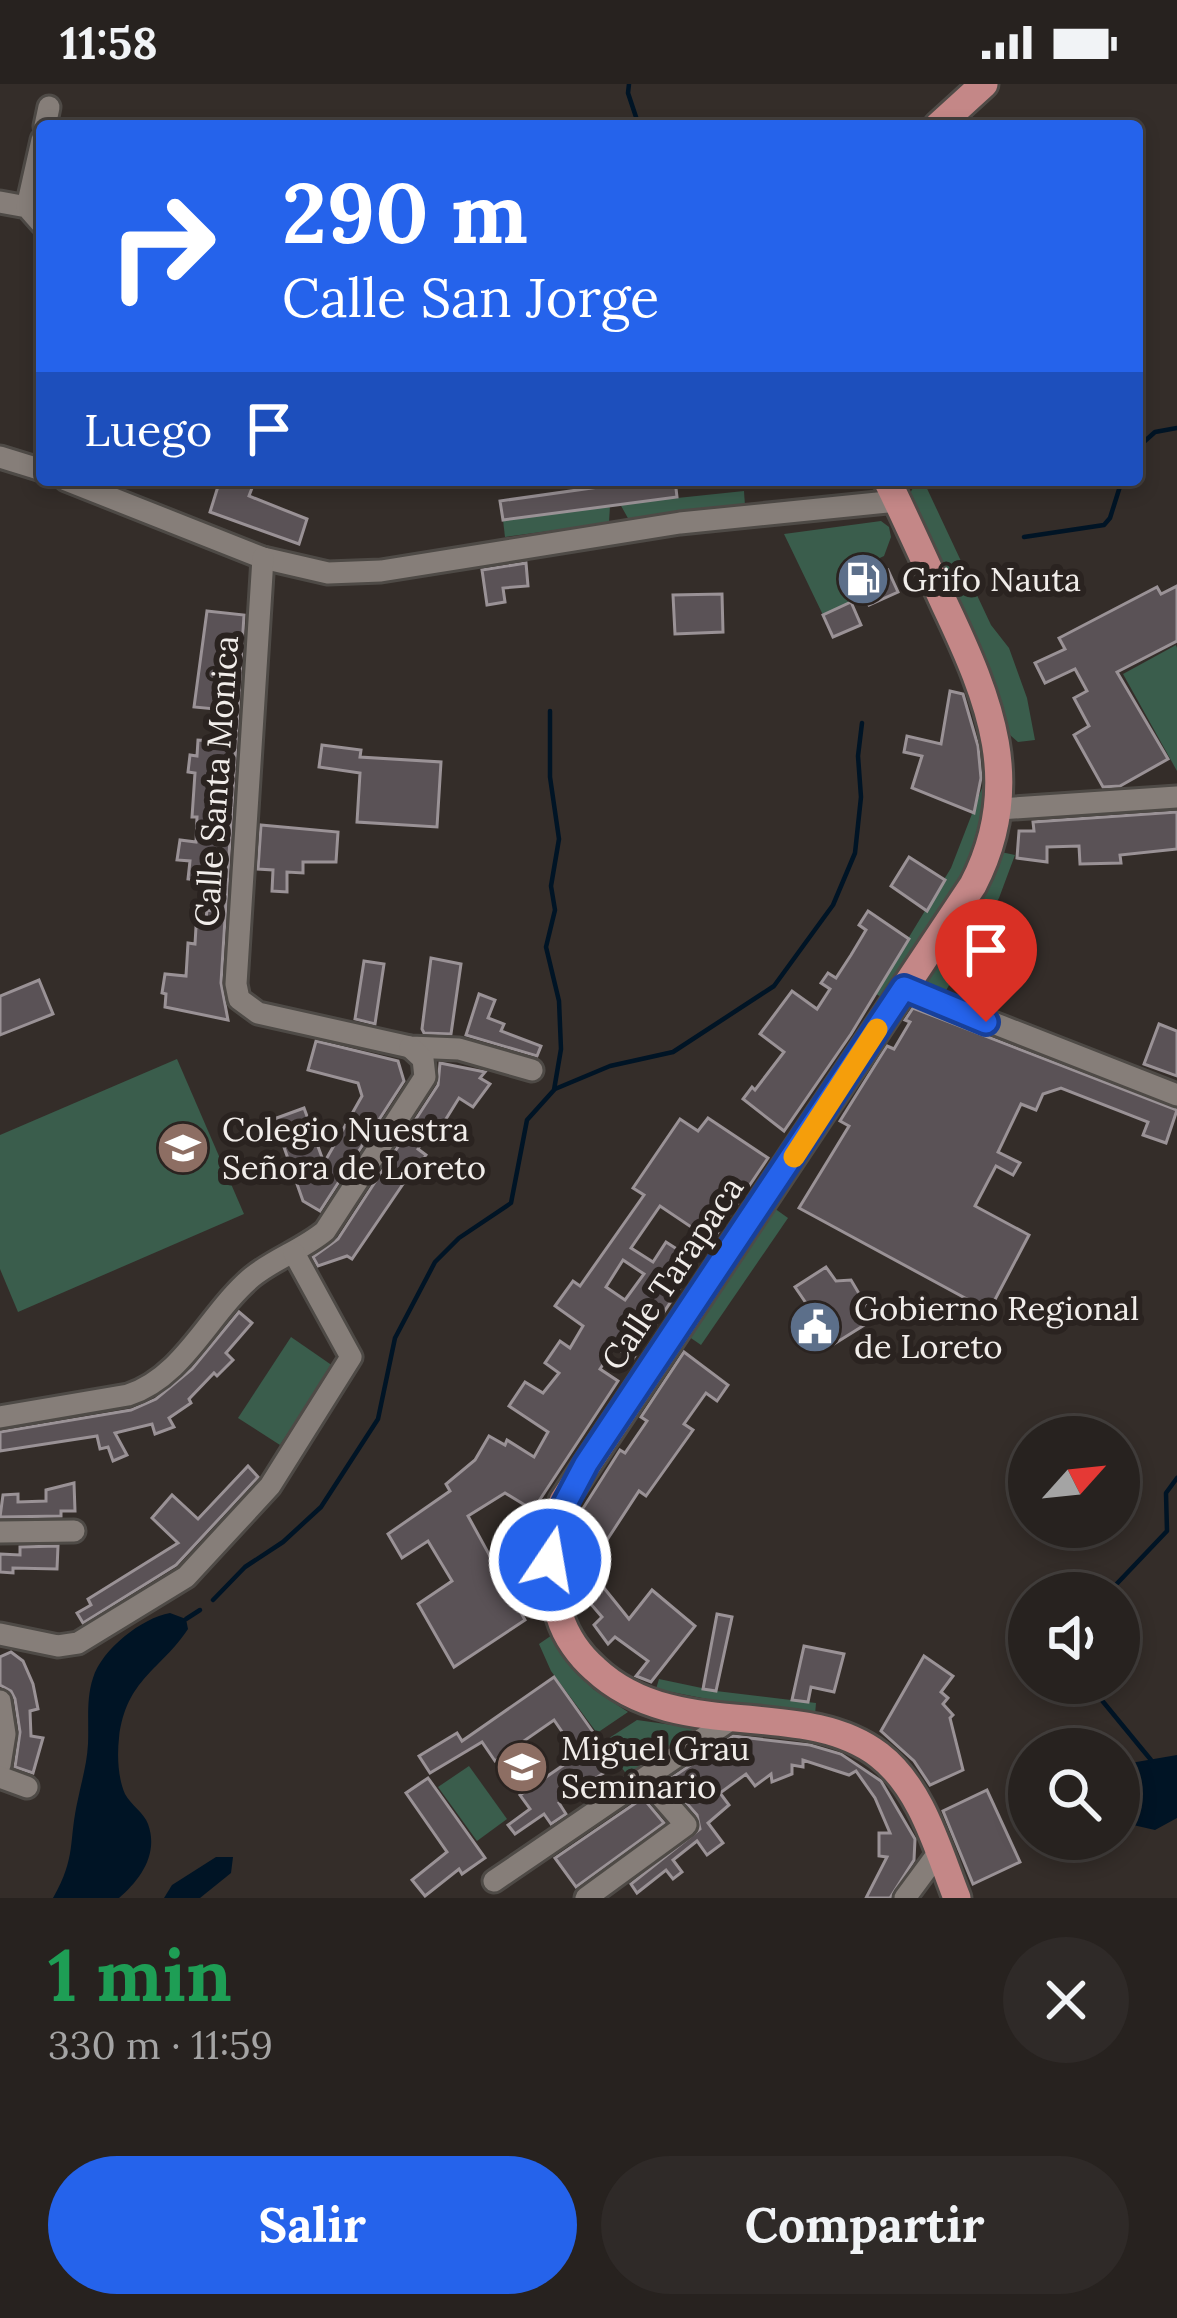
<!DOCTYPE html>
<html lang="es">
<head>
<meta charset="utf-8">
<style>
	:root { --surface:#27221f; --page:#2f2a28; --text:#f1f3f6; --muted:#a4a4a4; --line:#433f3d; --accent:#2563eb }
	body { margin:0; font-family:Lora,serif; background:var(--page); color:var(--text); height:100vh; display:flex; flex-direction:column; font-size:45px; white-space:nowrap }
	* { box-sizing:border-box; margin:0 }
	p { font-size:39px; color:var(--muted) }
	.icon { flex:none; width:66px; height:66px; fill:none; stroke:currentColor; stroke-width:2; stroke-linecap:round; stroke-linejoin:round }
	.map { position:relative; height:1814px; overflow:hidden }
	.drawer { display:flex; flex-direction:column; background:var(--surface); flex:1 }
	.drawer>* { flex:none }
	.hud { position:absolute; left:36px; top:36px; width:1107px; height:366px; border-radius:12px; box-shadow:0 6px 18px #0003,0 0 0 3px var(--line); background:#2563eb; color:#fff; overflow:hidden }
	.needle { width:78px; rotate:63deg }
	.controls { position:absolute; left:1008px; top:1332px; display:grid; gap:24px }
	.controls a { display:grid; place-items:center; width:132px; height:132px; border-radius:50%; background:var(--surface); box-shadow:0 6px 18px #0003,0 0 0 3px var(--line); font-size:60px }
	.pin { position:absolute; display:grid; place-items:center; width:102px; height:102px; color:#fff; margin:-123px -51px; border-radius:50% 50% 50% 0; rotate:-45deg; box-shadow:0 0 12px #0007 }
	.pin .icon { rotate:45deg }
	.me { position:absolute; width:132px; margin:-66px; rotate:12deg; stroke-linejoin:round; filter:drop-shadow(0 0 9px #0008) }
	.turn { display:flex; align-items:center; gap:42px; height:252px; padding:0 48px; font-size:54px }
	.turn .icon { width:156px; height:156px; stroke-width:2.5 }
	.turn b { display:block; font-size:84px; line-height:102px }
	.then { display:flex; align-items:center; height:114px; padding:0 48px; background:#0003; gap:24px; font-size:45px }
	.round { display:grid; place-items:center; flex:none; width:126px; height:126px; border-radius:63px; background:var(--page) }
	.headline { display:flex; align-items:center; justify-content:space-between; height:204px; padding:0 48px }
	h1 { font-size:72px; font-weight:700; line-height:90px; color:#1e9e55 }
	.primary-button { display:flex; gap:24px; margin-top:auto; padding:24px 48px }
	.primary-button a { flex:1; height:138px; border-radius:72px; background:var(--accent); color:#fff; font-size:48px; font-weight:700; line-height:138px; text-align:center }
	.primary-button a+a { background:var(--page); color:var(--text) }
	.status { display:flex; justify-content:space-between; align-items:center; height:84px; padding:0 60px; background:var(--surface); direction:ltr }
	.status svg { height:33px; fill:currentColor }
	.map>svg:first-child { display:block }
	.green { fill:#3a5d4c }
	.water { fill:#001425 }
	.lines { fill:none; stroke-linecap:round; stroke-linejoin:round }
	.stream { stroke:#001425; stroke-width:4.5 }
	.building { fill:#5a5256; stroke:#9a9296; stroke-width:3; fill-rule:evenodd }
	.minor-casing { stroke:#4e4a46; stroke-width:27 }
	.major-casing { stroke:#4e4a46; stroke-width:33 }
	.minor { stroke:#867e79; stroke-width:21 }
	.major { stroke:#c48787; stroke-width:27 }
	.route-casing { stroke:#184099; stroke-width:30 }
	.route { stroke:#2563eb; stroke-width:21 }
	.slow { stroke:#f59e0b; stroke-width:21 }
	.labels { text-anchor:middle; stroke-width:12; stroke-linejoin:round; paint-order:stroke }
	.poi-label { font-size:33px; fill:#f1edea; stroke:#2a2320; text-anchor:start }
	.street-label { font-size:33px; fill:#f1edea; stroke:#2a2320 }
</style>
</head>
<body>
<div class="status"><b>11:58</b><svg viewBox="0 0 49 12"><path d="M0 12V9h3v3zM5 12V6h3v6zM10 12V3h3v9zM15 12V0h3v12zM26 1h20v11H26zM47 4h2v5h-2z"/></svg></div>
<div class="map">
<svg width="1177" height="1814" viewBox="0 0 1177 1814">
	<rect width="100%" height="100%" fill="#342d29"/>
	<!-- green -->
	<g class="green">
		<path d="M 918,396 L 923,396 L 991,541 L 1009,564 L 1027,614 L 1035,656 L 1018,658 L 1010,651 L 994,596 L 910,409 Z"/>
		<path d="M 744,407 L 745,422 L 629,436 L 620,420 Z"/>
		<path d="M 610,421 L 609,439 L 505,453 L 503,436 Z"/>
		<path d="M 881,437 L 889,443 L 891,453 L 884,472 L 840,493 L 851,518 L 823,531 L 784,450 Z"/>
		<path d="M 1176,561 L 1177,564 L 1177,687 L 1123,590 Z"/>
		<path d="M 987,691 C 986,777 930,847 885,916 L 875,909 L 951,784 Z"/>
		<path d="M 1001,768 L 1015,771 L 999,814 L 944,910 L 929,904 L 927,896 L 966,836 Z"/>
		<path d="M 177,975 L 244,1130 L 18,1228 L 0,1185 L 0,1051 Z"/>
		<path d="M 774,1124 L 788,1134 L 701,1261 L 688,1252 Z"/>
		<path d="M 291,1253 L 333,1282 L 280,1361 L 238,1334 Z"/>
		<path d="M 555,1549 L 593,1605 L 628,1628 L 597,1649 L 551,1587 L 539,1560 Z"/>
		<path d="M 659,1595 L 716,1607 L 816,1619 L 815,1631 L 753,1624 L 656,1605 Z"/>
		<path d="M 637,1636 L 701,1645 L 630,1695 L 603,1658 Z"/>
		<path d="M 469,1682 L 507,1735 L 477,1757 L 438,1703 Z"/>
	</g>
	<!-- water -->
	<g class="water">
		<path d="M 170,1529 L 186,1535 L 188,1545 C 161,1586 126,1595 119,1654 C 117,1672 118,1694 125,1710 C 131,1721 144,1729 148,1740 C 159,1770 140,1796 119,1814 L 53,1814 C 77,1772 68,1758 78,1715 C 82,1696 87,1679 88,1660 C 89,1638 86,1615 93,1594 C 102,1565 142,1534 170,1529 Z"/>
		<path d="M 1177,1671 L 1177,1734 L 1155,1746 L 1133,1741 L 1126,1717 L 1119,1714 L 1119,1681 Z"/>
		<path d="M 216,1773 L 233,1773 L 231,1789 L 200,1814 L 164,1814 L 172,1801 Z"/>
	</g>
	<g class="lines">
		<!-- stream -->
		<g class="stream">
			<path d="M 629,0 L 628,9 L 639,42"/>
			<path d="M 1137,364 L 1155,348 L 1177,344"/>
			<path d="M 1024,453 L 1104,441 L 1110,434 L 1122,396"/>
			<path d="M 555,1005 L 610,982 L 673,968 L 774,902 L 833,821 L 855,769 L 861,713 L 858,672 L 862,639"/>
			<path d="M 1108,1509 L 1167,1447 L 1166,1409 L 1177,1394"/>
			<path d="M 213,1516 L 245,1483 L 283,1458 L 321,1423 L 378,1335 L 395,1254 L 435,1178 L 459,1154 L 511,1119 L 527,1036 L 554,1006 L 561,965 L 559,917 L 546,863 L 555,826 L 551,802 L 559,755 L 550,693 L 550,627"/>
			<path d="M 186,1535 L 200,1526"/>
			<path d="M 1097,1599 L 1100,1614 L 1151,1676"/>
		</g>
	</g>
	<!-- building -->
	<g class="building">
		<path d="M 220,396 L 255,396 L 249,412 L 307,435 L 299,460 L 210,428 Z"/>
		<path d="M 648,396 L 675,396 L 677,413 L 503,436 L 500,417 Z"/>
		<path d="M 526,479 L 528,502 L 503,504 L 505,518 L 487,521 L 482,486 Z"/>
		<path d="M 888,486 L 898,508 L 869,521 L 859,502 Z"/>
		<path d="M 1177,502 L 1177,557 L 1117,588 L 1168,675 L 1120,702 L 1103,703 L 1074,651 L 1089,642 L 1074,614 L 1087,607 L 1075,585 L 1045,599 L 1035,579 L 1065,565 L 1059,554 L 1157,503 L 1161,510 Z"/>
		<path d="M 722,510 L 723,548 L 675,550 L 673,511 Z"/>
		<path d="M 851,518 L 861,541 L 833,553 L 823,531 Z"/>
		<path d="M 207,527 L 244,531 L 221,899 L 228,936 L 165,923 L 166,910 L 162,909 L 165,890 L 186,892 L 188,859 L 195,860 L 196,843 L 205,844 L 207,826 L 212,827 L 214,798 L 188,795 L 190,777 L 177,776 L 180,756 L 196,758 L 197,733 L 192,733 L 195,689 L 188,688 L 190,671 L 197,672 L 198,656 L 214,657 L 216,625 L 194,623 Z"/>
		<path d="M 950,607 L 963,610 L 978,662 L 981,694 L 974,729 L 912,704 L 922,672 L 904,668 L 907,652 L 941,660 Z"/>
		<path d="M 322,661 L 361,666 L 360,673 L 441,678 L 437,743 L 357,738 L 360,689 L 319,683 Z"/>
		<path d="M 1177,728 L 1177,765 L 1120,771 L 1121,779 L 1080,780 L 1079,762 L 1047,763 L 1047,778 L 1017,774 L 1019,747 L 1034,747 L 1033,738 Z"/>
		<path d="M 261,741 L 338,748 L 336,778 L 303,778 L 303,789 L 287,788 L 287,808 L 272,807 L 273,786 L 258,785 Z"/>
		<path d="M 909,773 L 945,796 L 927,827 L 891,802 Z"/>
		<path d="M 868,827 L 909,855 L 851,950 L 784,1047 L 743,1015 L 752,1003 L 755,1006 L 784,968 L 760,950 L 792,907 L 817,925 L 830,905 L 821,899 L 828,889 L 836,894 L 851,871 L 866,846 L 859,841 Z"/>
		<path d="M 431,874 L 461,880 L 451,950 L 424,949 L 422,945 Z"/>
		<path d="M 364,877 L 384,880 L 375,940 L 355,935 Z"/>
		<path d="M 39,896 L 53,930 L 0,951 L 0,912 Z"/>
		<path d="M 479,910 L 495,916 L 488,934 L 504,940 L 501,947 L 541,962 L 537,972 L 466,951 Z"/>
		<path d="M 913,924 L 1177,1026 L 1166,1059 L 1143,1051 L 1148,1038 L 1061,1004 L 1043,1010 L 1036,1026 L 1021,1020 L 998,1068 L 1020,1079 L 1013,1091 L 996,1082 L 975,1122 L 1029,1151 L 989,1227 L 799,1124 L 849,1042 L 840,1037 L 887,962 L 894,965 L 910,938 L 905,936 Z"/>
		<path d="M 1159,940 L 1177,947 L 1177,992 L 1144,980 Z"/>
		<path d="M 316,957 L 398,977 L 404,997 L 320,1127 L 303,1117 L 274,1035 L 304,1024 L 324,1079 L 362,1012 L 358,999 L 308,986 Z"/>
		<path d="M 440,979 L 485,988 L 480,994 L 490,1000 L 473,1023 L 459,1014 L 441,1043 L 433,1039 L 418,1065 L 426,1071 L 419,1083 L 416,1081 L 352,1175 L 347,1172 L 318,1182 L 313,1173 L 338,1155 L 438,1001 Z"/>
		<path d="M 708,1034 L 768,1074 L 712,1157 L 660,1122 L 631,1164 L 653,1178 L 666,1158 L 697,1178 L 633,1275 L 615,1263 L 600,1285 L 618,1297 L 533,1426 L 505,1409 L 468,1432 L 525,1536 L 454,1583 L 418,1520 L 452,1497 L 428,1457 L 402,1474 L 388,1450 L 450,1407 L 446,1400 L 475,1376 L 489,1352 L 505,1361 L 507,1356 L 534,1373 L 548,1348 L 509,1322 L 525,1298 L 543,1309 L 559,1289 L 545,1279 L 560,1257 L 570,1264 L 583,1242 L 555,1222 L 573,1197 L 580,1202 L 644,1111 L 633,1104 L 680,1035 L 698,1047 ZM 623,1176 L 644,1190 L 625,1216 L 606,1203 Z"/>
		<path d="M 826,1183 L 836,1197 L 851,1196 L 874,1235 L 834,1260 L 795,1203 Z"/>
		<path d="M 239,1228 L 252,1239 L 226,1269 L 233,1276 L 217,1292 L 214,1289 L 189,1315 L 191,1319 L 169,1334 L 174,1343 L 155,1350 L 152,1340 L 115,1349 L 127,1371 L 113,1377 L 108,1363 L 100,1365 L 97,1352 L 0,1367 L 0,1348 L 131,1326 L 156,1315 L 192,1285 Z"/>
		<path d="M 684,1268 L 728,1301 L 717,1317 L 706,1309 L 684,1340 L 693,1346 L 646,1412 L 639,1407 L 607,1456 L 604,1490 L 600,1491 L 604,1504 L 629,1535 L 652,1506 L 695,1542 L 651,1598 L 636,1592 L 648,1577 L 615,1553 L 608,1560 L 594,1541 L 602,1533 L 590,1519 L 585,1521 L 580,1491 L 570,1493 L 569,1462 L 575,1437 L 620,1366 L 625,1369 L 647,1337 L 641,1333 Z"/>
		<path d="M 248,1382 L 258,1393 L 176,1481 L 83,1539 L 77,1529 L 91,1521 L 88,1515 L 178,1459 L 152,1434 L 172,1411 L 198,1435 Z"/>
		<path d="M 74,1399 L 75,1427 L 61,1427 L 61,1432 L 0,1433 L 3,1411 L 18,1410 L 18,1418 L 46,1417 L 46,1406 Z"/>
		<path d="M 58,1462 L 57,1485 L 13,1484 L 13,1489 L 0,1488 L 0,1470 L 20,1471 L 20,1463 Z"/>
		<path d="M 717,1530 L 732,1533 L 716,1607 L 703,1605 Z"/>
		<path d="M 804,1562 L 844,1570 L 834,1608 L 811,1603 L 808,1618 L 792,1616 Z"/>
		<path d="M 11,1568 L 23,1577 L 33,1600 L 38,1625 L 30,1627 L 31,1652 L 43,1654 L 33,1689 L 15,1683 L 20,1648 L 15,1615 L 11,1607 L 0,1601 L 0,1573 Z"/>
		<path d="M 924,1572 L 953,1592 L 941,1608 L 948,1614 L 943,1620 L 953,1631 L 950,1634 L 963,1686 L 930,1701 L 914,1677 L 881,1647 Z"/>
		<path d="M 554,1593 L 593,1648 L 585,1653 L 608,1686 L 559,1719 L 566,1730 L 551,1740 L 544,1730 L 515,1750 L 508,1741 L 530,1725 L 520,1711 L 578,1671 L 554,1636 L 495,1677 L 482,1658 L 430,1689 L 419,1672 L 457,1649 L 462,1657 Z"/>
		<path d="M 733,1652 L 810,1661 L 841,1670 L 881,1697 L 915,1755 L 914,1776 L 890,1814 L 866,1814 L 887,1773 L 879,1772 L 879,1749 L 890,1749 L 875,1714 L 856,1687 L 849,1691 L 803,1676 L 803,1683 L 792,1681 L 792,1690 L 772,1698 L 771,1690 L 755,1702 L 746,1690 L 720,1709 L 729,1721 L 708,1739 L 723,1759 L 707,1771 L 697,1757 L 673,1776 L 682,1788 L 673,1795 L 666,1786 L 637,1809 L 631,1800 L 700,1745 L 697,1731 L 667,1697 Z"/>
		<path d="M 428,1694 L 485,1774 L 462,1790 L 459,1785 L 425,1812 L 412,1796 L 447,1768 L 406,1709 Z"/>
		<path d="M 987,1706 L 1020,1778 L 973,1800 L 943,1727 Z"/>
		<path d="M 643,1714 L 664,1739 L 576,1803 L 555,1774 Z"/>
	</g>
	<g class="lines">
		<!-- minor casing -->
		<g class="minor-casing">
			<g id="minor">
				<path d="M 45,42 L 49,23"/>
				<path d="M 0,118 L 27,123 L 42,140"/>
				<path d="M 27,123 L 42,56"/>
				<path d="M 0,373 L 42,386"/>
				<path d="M 66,396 L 263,474 L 328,489 L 381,487 L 680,439 L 897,417"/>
				<path d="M 263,474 L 236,900 L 239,915 L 258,929 L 410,963 L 459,965 L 532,986"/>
				<path d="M 999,725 L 1177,713"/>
				<path d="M 904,904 L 1177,1011"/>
				<path d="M 0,1333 L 128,1311 C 184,1293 209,1229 252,1193 C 274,1175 302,1166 325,1147 L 425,993 L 423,975 L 410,963"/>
				<path d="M 0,1448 L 74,1447"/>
				<path d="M 0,1550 L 58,1562 L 78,1559 L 186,1493 L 270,1402 L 351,1273 L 294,1169"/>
				<path d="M 0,1617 L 5,1650 L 0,1681"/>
				<path d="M 0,1693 L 27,1703"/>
				<path d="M 494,1797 L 733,1634"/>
				<path d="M 586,1814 L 686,1741 L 646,1695"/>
				<path d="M 905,1814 L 939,1768"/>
			</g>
		</g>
		<!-- major casing -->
		<g class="major-casing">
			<g id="major">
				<path d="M 938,42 L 984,0"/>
				<path d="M 887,396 C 907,437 926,479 945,521 C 990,616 1025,701 973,801 L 563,1417 C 547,1456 547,1493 560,1533 C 566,1553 580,1572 595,1585 C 676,1661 802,1612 879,1671 C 922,1704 938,1766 957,1814"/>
			</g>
		</g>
		<!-- minor -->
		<use href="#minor" class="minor"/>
		<!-- major -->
		<use href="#major" class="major"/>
	</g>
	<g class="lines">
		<!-- route casing -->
		<g class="route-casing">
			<path id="route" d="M 550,1476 L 551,1446 L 586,1380 L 904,904 L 986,938"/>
		</g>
		<!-- route -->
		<use href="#route" class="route"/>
		<!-- slow -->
		<path class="slow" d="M 794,1073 L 877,945"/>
	</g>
	<!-- icons -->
	<defs>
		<g id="fuel-disc" transform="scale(2.7)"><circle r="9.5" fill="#5c6f8a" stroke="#2a2320"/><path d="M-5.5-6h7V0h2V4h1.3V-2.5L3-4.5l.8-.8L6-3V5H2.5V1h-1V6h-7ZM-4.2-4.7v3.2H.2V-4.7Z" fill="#fff"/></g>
		<g id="school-disc" transform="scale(2.7)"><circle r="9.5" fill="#8d6e63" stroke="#2a2320"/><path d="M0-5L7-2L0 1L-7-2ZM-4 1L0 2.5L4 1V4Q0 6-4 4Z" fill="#fff"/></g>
		<g id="civic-disc" transform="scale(2.7)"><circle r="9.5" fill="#5c6f8a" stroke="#2a2320"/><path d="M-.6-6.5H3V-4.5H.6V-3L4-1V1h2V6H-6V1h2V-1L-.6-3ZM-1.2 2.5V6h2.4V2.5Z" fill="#fff"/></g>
	</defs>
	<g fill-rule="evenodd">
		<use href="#fuel-disc" x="863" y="495"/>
		<use href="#school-disc" x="183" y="1064"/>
		<use href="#civic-disc" x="815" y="1243"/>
		<use href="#school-disc" x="522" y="1683"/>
	</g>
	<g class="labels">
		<!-- poi labels -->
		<g class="poi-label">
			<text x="902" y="507">Grifo Nauta</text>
			<text x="222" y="1057">Colegio Nuestra<tspan x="222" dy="38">Señora de Loreto</tspan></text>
			<text x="854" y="1236">Gobierno Regional<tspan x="854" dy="38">de Loreto</tspan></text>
			<text x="561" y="1676">Miguel Grau<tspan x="561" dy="38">Seminario</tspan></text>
		</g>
		<!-- street labels -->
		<g class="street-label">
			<text transform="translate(216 697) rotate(-86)" y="12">Calle Santa Monica</text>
			<text transform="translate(672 1189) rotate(-56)" y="12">Calle Tarapaca</text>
		</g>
	</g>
</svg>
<div class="controls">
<a><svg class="needle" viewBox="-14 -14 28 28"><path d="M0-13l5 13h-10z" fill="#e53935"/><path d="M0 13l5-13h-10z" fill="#a4a4a4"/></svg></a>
<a><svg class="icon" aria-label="sound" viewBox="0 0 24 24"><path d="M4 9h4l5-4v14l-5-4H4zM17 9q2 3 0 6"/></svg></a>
<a><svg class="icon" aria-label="search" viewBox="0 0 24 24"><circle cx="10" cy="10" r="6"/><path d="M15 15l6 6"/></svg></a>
</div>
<div class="pin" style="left:986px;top:938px;background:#d93025"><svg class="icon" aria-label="arrive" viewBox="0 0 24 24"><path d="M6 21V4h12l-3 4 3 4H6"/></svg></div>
<svg class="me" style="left:550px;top:1476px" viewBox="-20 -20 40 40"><circle r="17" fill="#2563eb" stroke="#fff" stroke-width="3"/><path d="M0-11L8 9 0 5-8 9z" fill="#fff"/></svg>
<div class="hud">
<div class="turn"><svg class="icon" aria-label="right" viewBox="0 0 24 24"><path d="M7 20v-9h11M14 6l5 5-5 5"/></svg><div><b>290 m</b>Calle San Jorge</div></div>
<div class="then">Luego<svg class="icon" aria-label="arrive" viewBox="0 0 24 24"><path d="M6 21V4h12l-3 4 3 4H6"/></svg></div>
</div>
</div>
<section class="drawer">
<div class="headline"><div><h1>1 min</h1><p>330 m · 11:59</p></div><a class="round"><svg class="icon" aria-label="close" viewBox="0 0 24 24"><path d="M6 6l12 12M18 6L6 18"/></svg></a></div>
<div class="primary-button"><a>Salir</a><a>Compartir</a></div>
</section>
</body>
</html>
